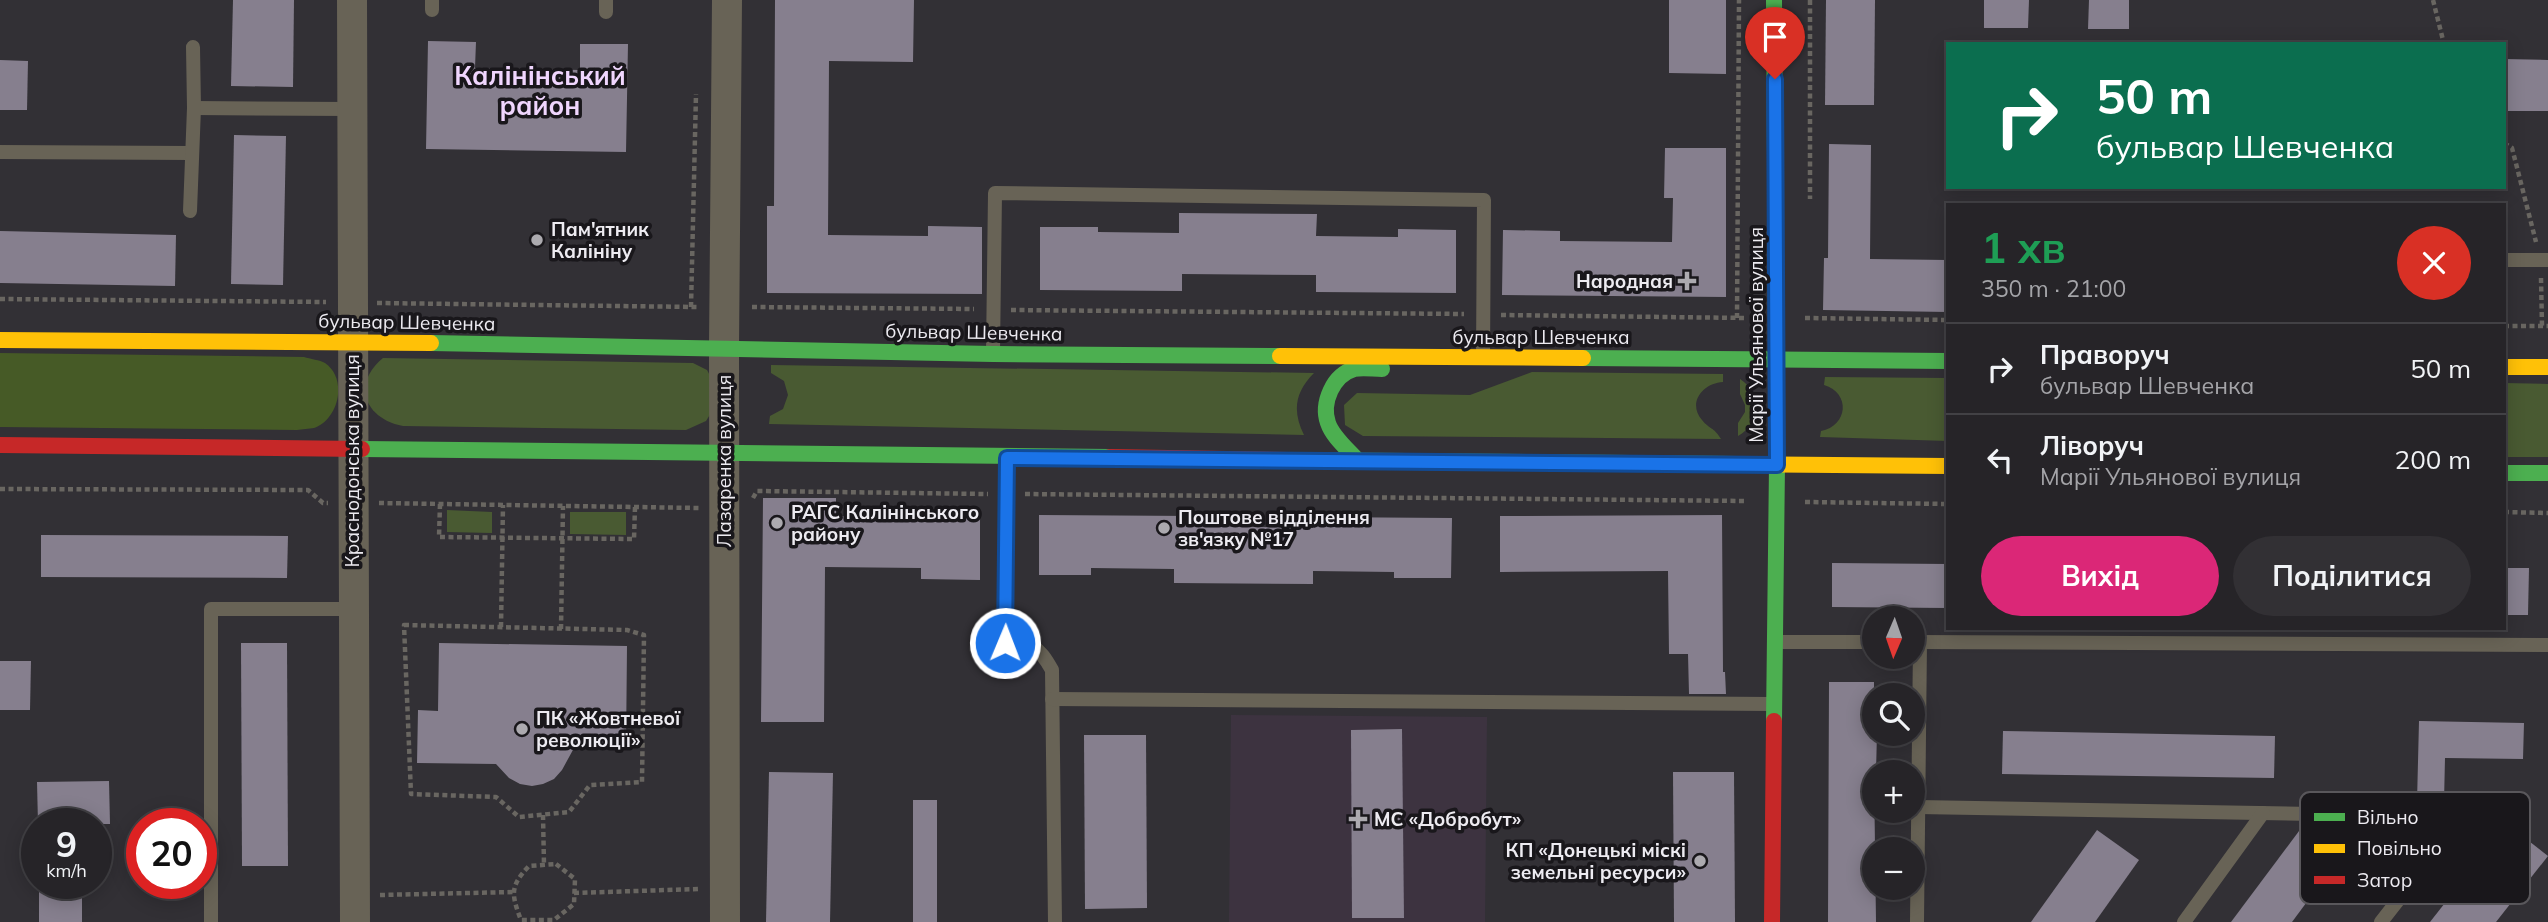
<!DOCTYPE html>
<html lang="uk">
<head>
<meta charset="utf-8">
<style>
	:root { --surface:#262428; --page:#323034; --text:#f1f3f6; --muted:#a4a4a8; --line:#424145; --accent:#db2777 }
	body { margin:0; font-family:Mulish,sans-serif; background:var(--page); color:var(--text); height:100vh; display:flex; flex-direction:column; font-size:26px; white-space:nowrap }
	* { box-sizing:border-box; margin:0 }
	p { font-size:23px; color:var(--muted) }
	.icon { flex:none; width:38px; height:38px; fill:none; stroke:currentColor; stroke-width:2; stroke-linecap:round; stroke-linejoin:round }
	.map { position:relative; flex:1; overflow:hidden }
	.side { position:absolute; left:1946px; top:203px; width:560px; height:427px; display:flex; flex-direction:column; background:var(--surface); border-radius:0px; box-shadow:0 4px 18px #0003,0 0 0 2px var(--line) }
	.side>* { flex:none }
	.banner { position:absolute; left:1946px; top:42px; width:560px; height:147px; border-radius:0px; box-shadow:0 4px 18px #0003,0 0 0 2px var(--line); background:#0b6e4f; color:#fff; overflow:hidden }
	.needle { width:46px; rotate:182deg }
	.buttons { position:absolute; left:1862px; top:606px; display:grid; gap:14px }
	.buttons a { display:grid; place-items:center; width:63px; height:63px; border-radius:50%; background:var(--surface); box-shadow:0 4px 18px #0003,0 0 0 2px var(--line); font-size:35px }
	.speed { position:absolute; left:21px; top:808px; display:flex; gap:14px; font-size:35px; font-weight:700; text-align:center }
	.speed>* { display:grid; place-content:center; width:91px; height:91px; border-radius:50%; background:var(--surface); box-shadow:0 4px 18px #0003,0 0 0 2px var(--line); line-height:1 }
	.speed small { font-size:18px; font-weight:400 }
	.speed .limit { border:10px solid #d22; background:#fff; color:#111 }
	.pin { position:absolute; display:grid; place-items:center; width:60px; height:60px; color:#fff; margin:-72px -30px; border-radius:50% 50% 50% 0; rotate:-45deg; box-shadow:0 0 7px #0007 }
	.pin .icon { rotate:45deg }
	.me { position:absolute; width:77px; margin:-38px; rotate:1deg; stroke-linejoin:round; filter:drop-shadow(0 0 5px #0008) }
	.turn { display:flex; align-items:center; gap:24px; height:147px; padding:0 35px; font-size:32px }
	.turn .icon { width:91px; height:91px; stroke-width:2.5 }
	.turn b { display:block; font-size:49px; line-height:60px }
	.round { display:grid; place-items:center; flex:none; width:74px; height:74px; border-radius:37px; background:var(--page) }
	.headline { display:flex; align-items:center; justify-content:space-between; height:119px; padding:0 35px }
	h1 { font-size:42px; font-weight:700; line-height:52px; color:#1e9e55 }
	.action { display:flex; gap:14px; margin-top:auto; padding:14px 35px }
	.action a { flex:1; height:80px; border-radius:42px; background:var(--accent); color:#fff; font-size:28px; font-weight:700; line-height:80px; text-align:center }
	.action a+a { background:var(--page); color:var(--text) }
	ul { padding:0; list-style:none }
	li { display:flex; align-items:center; gap:21px; height:91px; padding:0 35px; border-top:2px solid var(--line) }
	li div { flex:1 }
	li b { display:block; font-size:26px }
	li em { font-style:normal }
	.map>svg:first-child { display:block }
	.medical { fill:#3d3340 }
	.green { fill:#495a32 }
	.forest { fill:#465a26 }
	.building { fill:#867f8e }
	.lines { fill:none; stroke-linecap:round; stroke-linejoin:round }
	.path { stroke:#696661; stroke-width:4.5; stroke-dasharray:5 3.5; stroke-linecap:butt }
	.lane { stroke:#686356; stroke-width:14 }
	.street { stroke:#686356; stroke-width:30 }
	.fast { stroke:#4caf50; stroke-width:16 }
	.slow { stroke:#ffc107; stroke-width:16 }
	.jam { stroke:#c62828; stroke-width:16 }
	.route-casing { stroke:#114b97; stroke-width:18 }
	.route { stroke:#1a73e8; stroke-width:12 }
	.poi-dot { fill:#acaaaf; stroke:#19171b; stroke-width:2.5 }
	.labels { text-anchor:middle; stroke-width:7; stroke-linejoin:round; paint-order:stroke }
	.poi-label { font-size:19px; font-weight:bold; fill:#edebf1; stroke:#19171b; text-anchor:start }
	.street-label { font-size:19px; fill:#edebf1; stroke:#19171b }
	.district-label { font-size:26px; font-weight:bold; fill:#f0d6fe; stroke:#19171b }
	.key { fill:#19171b; stroke:#59575b; stroke-width:2 }
	.key-label { font-size:19px; fill:#edebf1 }
</style>
</head>
<body>
<div class="map">
<svg width="2548" height="922" viewBox="0 0 2548 922">
	<rect width="100%" height="100%" fill="#323035"/>
	<!-- medical -->
	<path class="medical" d="M 1231,715 L 1487,717 L 1485,922 L 1229,922 Z"/>
	<!-- green -->
	<g class="green">
		<path d="M 383,358 L 693,363 L 707,370 L 713,381 L 711,413 L 706,421 L 686,430 L 403,426 C 365,419 351,384 383,358 Z"/>
		<path d="M 771,365 L 1314,373 C 1295,392 1292,411 1304,435 L 769,424 L 770,416 L 783,409 L 788,395 L 784,381 L 771,373 Z"/>
		<path d="M 1532,372 L 1723,374 L 1723,382 C 1703,383 1687,403 1702,420 C 1710,430 1713,426 1721,439 L 1363,436 L 1345,425 L 1344,405 L 1357,393 L 1470,395 Z"/>
		<path d="M 1825,377 L 1948,378 L 1948,441 L 1820,437 L 1821,431 C 1848,426 1851,393 1824,385 Z"/>
		<path d="M 1740,379 C 1763,394 1761,423 1738,436 L 1738,423 L 1745,412 L 1745,405 L 1740,394 Z"/>
		<path d="M 2504,383 L 2548,384 L 2548,457 L 2504,457 Z"/>
		<path d="M 447,510 L 492,512 L 492,533 L 447,532 Z"/>
		<path d="M 570,512 L 626,512 L 626,535 L 570,534 Z"/>
	</g>
	<!-- forest -->
	<path class="forest" d="M 0,353 L 304,357 C 310,359 320,360 325,363 C 348,379 339,419 314,428 C 309,429 302,429 297,430 L 0,427 Z"/>
	<!-- building -->
	<g class="building">
		<path d="M 233,0 L 294,0 L 293,87 L 231,86 Z"/>
		<path d="M 775,0 L 914,0 L 913,62 L 829,61 L 828,235 L 928,236 L 928,226 L 982,227 L 982,294 L 767,293 L 767,206 L 774,206 Z"/>
		<path d="M 1669,0 L 1726,0 L 1726,74 L 1669,73 Z"/>
		<path d="M 1826,0 L 1875,0 L 1874,105 L 1825,105 Z"/>
		<path d="M 1984,0 L 2029,0 L 2028,28 L 1984,28 Z"/>
		<path d="M 2089,0 L 2129,0 L 2129,29 L 2088,29 Z"/>
		<path d="M 428,41 L 476,42 L 475,68 L 580,70 L 580,44 L 628,44 L 626,152 L 426,149 Z"/>
		<path d="M 2504,59 L 2548,60 L 2548,111 L 2504,111 Z"/>
		<path d="M 0,60 L 28,61 L 27,110 L 0,110 Z"/>
		<path d="M 234,135 L 286,136 L 283,285 L 231,284 Z"/>
		<path d="M 1829,144 L 1871,145 L 1870,259 L 1948,260 L 1948,312 L 1823,310 L 1824,258 L 1828,258 Z"/>
		<path d="M 1665,148 L 1726,148 L 1726,297 L 1502,295 L 1503,230 L 1560,231 L 1560,241 L 1672,242 L 1673,198 L 1664,198 Z"/>
		<path d="M 1179,213 L 1317,214 L 1316,236 L 1398,237 L 1398,229 L 1456,230 L 1456,293 L 1316,292 L 1316,275 L 1182,274 L 1182,291 L 1040,290 L 1040,227 L 1098,227 L 1098,232 L 1179,233 Z"/>
		<path d="M 0,231 L 176,235 L 175,286 L 0,283 Z"/>
		<path d="M 763,498 L 836,498 L 836,516 L 980,517 L 980,580 L 921,579 L 921,568 L 825,567 L 824,722 L 761,722 Z"/>
		<path d="M 1039,515 L 1194,516 L 1194,526 L 1313,528 L 1313,517 L 1452,518 L 1451,578 L 1394,578 L 1394,572 L 1313,571 L 1313,584 L 1174,583 L 1174,569 L 1091,568 L 1091,575 L 1039,575 Z"/>
		<path d="M 1722,515 L 1723,672 L 1725,672 L 1726,694 L 1689,694 L 1688,654 L 1669,654 L 1668,571 L 1500,572 L 1500,516 Z"/>
		<path d="M 41,535 L 288,536 L 287,578 L 41,577 Z"/>
		<path d="M 1832,563 L 1948,564 L 1948,608 L 1832,607 Z"/>
		<path d="M 2504,568 L 2529,568 L 2528,615 L 2504,615 Z"/>
		<path d="M 241,643 L 287,643 L 288,866 L 242,866 Z"/>
		<path d="M 439,643 L 627,646 L 626,749 L 574,748 L 562,770 L 554,779 L 543,784 L 532,786 L 520,784 L 509,778 L 496,764 L 417,763 L 418,710 L 438,711 Z"/>
		<path d="M 0,661 L 31,661 L 30,710 L 0,710 Z"/>
		<path d="M 1829,682 L 1874,682 L 1874,733 L 1877,733 L 1876,772 L 1874,772 L 1876,922 L 1828,922 Z"/>
		<path d="M 2419,721 L 2524,723 L 2523,759 L 2445,758 L 2444,802 L 2417,802 Z"/>
		<path d="M 1402,729 L 1404,918 L 1352,918 L 1351,730 Z"/>
		<path d="M 2003,731 L 2275,736 L 2274,778 L 2002,774 Z"/>
		<path d="M 1084,735 L 1146,735 L 1147,908 L 1085,909 Z"/>
		<path d="M 769,772 L 833,773 L 830,922 L 766,922 Z"/>
		<path d="M 1673,772 L 1734,772 L 1735,922 L 1674,922 Z"/>
		<path d="M 109,781 L 110,824 L 38,824 L 37,782 Z"/>
		<rect x="913" y="800" width="24" height="122"/>
		<path d="M 2507,824 L 2548,856 L 2496,922 L 2430,922 Z"/>
		<path d="M 2302,827 L 2341,856 L 2292,922 L 2231,922 Z"/>
		<path d="M 2097,830 L 2139,860 L 2095,922 L 2031,922 Z"/>
		<rect x="39" y="884" width="43" height="38"/>
	</g>
	<g class="lines">
		<!-- path -->
		<g class="path">
			<path d="M 1810,0 L 1810,199"/>
			<path d="M 2433,0 L 2444,44"/>
			<path d="M 2504,143 L 2512,148 L 2536,242"/>
			<path d="M 2541,278 L 2542,326"/>
			<path d="M 0,299 L 326,302"/>
			<path d="M 377,303 L 697,307"/>
			<path d="M 691,307 L 696,94"/>
			<path d="M 752,307 L 974,309"/>
			<path d="M 1011,310 L 1464,314"/>
			<path d="M 1501,315 L 1747,318"/>
			<path d="M 1737,318 L 1739,0"/>
			<path d="M 1805,318 L 1948,320"/>
			<path d="M 2504,326 L 2548,326"/>
			<path d="M 0,489 L 308,490 L 323,503 L 328,503"/>
			<path d="M 1025,494 L 1747,501"/>
			<path d="M 753,498 L 757,491 L 988,494"/>
			<path d="M 1805,502 L 1948,504"/>
			<path d="M 379,503 L 699,508"/>
			<path d="M 440,504 L 439,537 L 634,539 L 635,507"/>
			<path d="M 2504,512 L 2548,513"/>
			<path d="M 404,625 L 627,630 L 644,635 L 642,782 L 590,785 L 569,812 L 519,817 L 496,797 L 411,794 Z"/>
			<path d="M 501,627 L 503,505"/>
			<path d="M 561,629 L 563,506"/>
			<path d="M 543,815 L 544,865"/>
			<path d="M 556,864 L 575,879 L 574,904 L 554,920 L 521,920 C 511,894 510,886 529,866 Z"/>
			<path d="M 574,893 L 699,889"/>
			<path d="M 380,895 L 514,892"/>
		</g>
		<!-- lane -->
		<g class="lane">
			<path d="M 432,0 L 432,10"/>
			<path d="M 606,12 L 606,0"/>
			<path d="M 194,108 L 351,109"/>
			<path d="M 0,152 L 191,153"/>
			<path d="M 190,211 L 194,108 L 193,47"/>
			<path d="M 2504,260 L 2548,260"/>
			<path d="M 993,352 L 995,193 L 1484,200 L 1483,357"/>
			<path d="M 1007,459 L 1005,643 C 1033,644 1038,645 1052,670 L 1055,922"/>
			<path d="M 1778,642 L 1874,642"/>
			<path d="M 1913,642 L 2548,645"/>
			<path d="M 1052,699 L 1772,704"/>
			<path d="M 1918,807 L 2477,817"/>
			<path d="M 211,922 L 211,609 L 353,609"/>
			<path d="M 1917,922 L 1920,642"/>
			<path d="M 2184,922 L 2263,813"/>
			<path d="M 2381,922 L 2463,817"/>
		</g>
		<!-- street -->
		<g class="street">
			<path d="M 352,0 L 355,922"/>
			<path d="M 725,922 L 724,348 L 727,0"/>
		</g>
		<!-- fast -->
		<g class="fast">
			<path d="M 1774,0 L 1777,465 L 1774,721"/>
			<path d="M 431,343 L 993,354 L 1280,356"/>
			<path d="M 1583,358 L 1948,361"/>
			<path d="M 362,449 L 1110,457"/>
			<path d="M 1288,460 L 1737,464"/>
			<path d="M 1359,462 C 1349,450 1333,438 1328,423 C 1321,403 1333,375 1354,369 C 1363,367 1373,369 1382,369"/>
			<path d="M 2504,473 L 2548,473"/>
		</g>
		<!-- slow -->
		<g class="slow">
			<path d="M 0,340 L 431,343"/>
			<path d="M 1280,356 L 1583,358"/>
			<path d="M 2504,367 L 2548,367"/>
			<path d="M 1737,464 L 1948,466"/>
		</g>
		<!-- jam -->
		<g class="jam">
			<path d="M 0,445 L 362,449"/>
			<path d="M 1110,457 L 1288,460"/>
			<path d="M 1772,922 L 1774,721"/>
		</g>
	</g>
	<g class="lines">
		<!-- route casing -->
		<g class="route-casing">
			<path id="route" d="M 1005,643 L 1007,458 L 1777,465 L 1775,79"/>
		</g>
		<!-- route -->
		<use href="#route" class="route"/>
	</g>
	<!-- markers -->
	<g class="poi-dot">
		<circle cx="537" cy="240" r="7"/>
		<path d="M1683.5 270.5h7v7h7v7h-7v7h-7v-7h-7v-7h7z"/>
		<circle cx="777" cy="523" r="7"/>
		<circle cx="1164" cy="528" r="7"/>
		<circle cx="522" cy="729" r="7"/>
		<path d="M1354.5 808.5h7v7h7v7h-7v7h-7v-7h-7v-7h7z"/>
		<circle cx="1700" cy="861" r="7"/>
	</g>
	<g class="labels">
		<!-- poi labels -->
		<g class="poi-label">
			<text x="551" y="236">Пам'ятник<tspan x="551" dy="22">Калініну</tspan></text>
			<text x="1673" y="288" text-anchor="end">Народная</text>
			<text x="791" y="519">РАГС Калінінського<tspan x="791" dy="22">району</tspan></text>
			<text x="1178" y="524">Поштове відділення<tspan x="1178" dy="22">зв'язку №17</tspan></text>
			<text x="536" y="725">ПК «Жовтневої<tspan x="536" dy="22">революції»</tspan></text>
			<text x="1374" y="826">МС «Добробут»</text>
			<text x="1686" y="857" text-anchor="end">КП «Донецькі міскі<tspan x="1686" dy="22">земельні ресурси»</tspan></text>
		</g>
		<!-- street labels -->
		<g class="street-label">
			<text transform="translate(407 322) rotate(1)" y="7">бульвар Шевченка</text>
			<text transform="translate(974 332) rotate(1)" y="7">бульвар Шевченка</text>
			<text transform="translate(1756 335) rotate(-90)" y="7">Марії Ульянової вулиця</text>
			<text x="1541" y="344">бульвар Шевченка</text>
			<text transform="translate(352 461) rotate(-90)" y="7">Краснодонська вулиця</text>
			<text transform="translate(724 461) rotate(-90)" y="7">Лазаренка вулиця</text>
		</g>
		<!-- district labels -->
		<g class="district-label">
			<text x="540" y="85">Калінінський<tspan x="540" dy="30">район</tspan></text>
		</g>
	</g>
	<!-- legend -->
	<rect x="2300" y="792" width="230" height="112" rx="10" class="key"/>
	<rect x="2314" y="813" width="31" height="8" fill="#4caf50"/>
	<rect x="2314" y="844" width="31" height="9" fill="#ffc107"/>
	<rect x="2314" y="876" width="31" height="8" fill="#c62828"/>
	<g class="key-label">
		<text x="2357" y="824">Вільно</text>
		<text x="2357" y="855">Повільно</text>
		<text x="2357" y="887">Затор</text>
	</g>
</svg>
<div class="buttons">
<a><svg class="needle" viewBox="-14 -14 28 28"><path d="M0-13l5 13h-10z" fill="#e53935"/><path d="M0 13l5-13h-10z" fill="#a4a4a8"/></svg></a>
<a><svg class="icon" aria-label="search" viewBox="0 0 24 24"><circle cx="10" cy="10" r="6"/><path d="M15 15l6 6"/></svg></a>
<a>+</a>
<a>−</a>
</div>
<div class="speed"><div>9<small>km/h</small></div><div class="limit">20</div></div>
<div class="pin" style="left:1775px;top:79px;background:#d93025"><svg class="icon" aria-label="arrive" viewBox="0 0 24 24"><path d="M6 21V4h12l-3 4 3 4H6"/></svg></div>
<svg class="me" style="left:1005px;top:643px" viewBox="-20 -20 40 40"><circle r="17" fill="#1a73e8" stroke="#fff" stroke-width="3"/><path d="M0-11L8 9 0 5-8 9z" fill="#fff"/></svg>
<div class="banner">
<div class="turn"><svg class="icon" aria-label="right" viewBox="0 0 24 24"><path d="M7 20v-9h11M14 6l5 5-5 5"/></svg><div><b>50 m</b>бульвар Шевченка</div></div>
</div>
<section class="side">
<div class="headline"><div><h1>1 хв</h1><p>350 m · 21:00</p></div><a class="round" style="background:#d93025;color:#fff"><svg class="icon" aria-label="close" viewBox="0 0 24 24"><path d="M6 6l12 12M18 6L6 18"/></svg></a></div>
<ul>
<li><svg class="icon" aria-label="right" viewBox="0 0 24 24"><path d="M7 20v-9h11M14 6l5 5-5 5"/></svg><div><b>Праворуч</b><p>бульвар Шевченка</p></div><em>50 m</em></li>
<li><svg class="icon" aria-label="left" viewBox="0 0 24 24"><path d="M17 20v-9H6M10 6l-5 5 5 5"/></svg><div><b>Ліворуч</b><p>Марії Ульянової вулиця</p></div><em>200 m</em></li>
</ul>
<div class="action"><a>Вихід</a><a>Поділитися</a></div>
</section>
</div>
</body>
</html>
